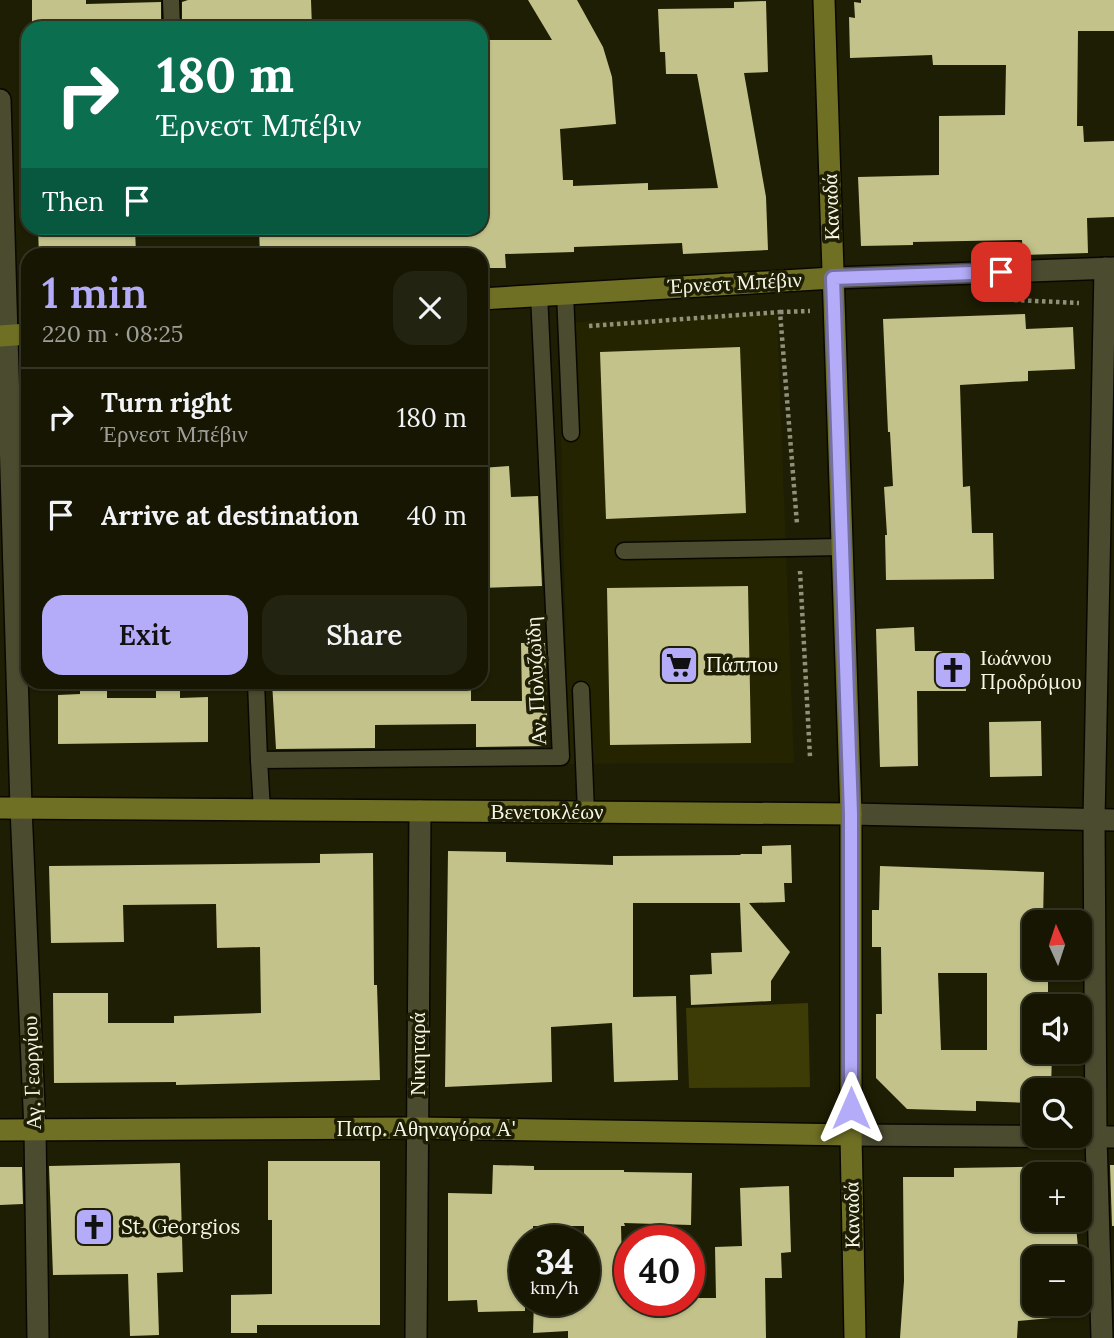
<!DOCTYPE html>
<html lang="en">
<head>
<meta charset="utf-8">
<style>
	:root { --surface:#161603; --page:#232312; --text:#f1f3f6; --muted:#9e9f9a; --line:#353525; --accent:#b4acf9 }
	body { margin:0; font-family:Lora,serif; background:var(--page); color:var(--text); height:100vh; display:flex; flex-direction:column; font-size:26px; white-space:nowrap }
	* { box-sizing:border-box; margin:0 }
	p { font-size:23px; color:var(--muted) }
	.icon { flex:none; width:38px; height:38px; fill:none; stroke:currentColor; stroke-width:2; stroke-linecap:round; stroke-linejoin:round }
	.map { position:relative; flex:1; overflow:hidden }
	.side { position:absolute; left:21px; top:248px; width:467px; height:441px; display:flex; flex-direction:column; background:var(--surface); border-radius:21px; box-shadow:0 2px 5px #0004,0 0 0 2px var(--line) }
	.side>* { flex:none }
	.banner { position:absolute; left:21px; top:21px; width:467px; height:214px; border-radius:21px; box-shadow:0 2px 5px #0004,0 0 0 2px var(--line); background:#0b6e4f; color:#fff; overflow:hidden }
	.needle { width:46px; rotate:357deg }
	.controls { position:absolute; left:1022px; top:910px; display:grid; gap:14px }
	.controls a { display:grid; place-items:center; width:70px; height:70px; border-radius:14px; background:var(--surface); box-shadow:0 2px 5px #0004,0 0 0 2px var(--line); font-size:35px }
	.speed { position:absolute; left:509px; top:1225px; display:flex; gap:14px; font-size:35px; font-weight:700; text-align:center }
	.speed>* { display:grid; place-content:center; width:91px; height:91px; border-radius:50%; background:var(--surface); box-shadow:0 2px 5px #0004,0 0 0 2px var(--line); line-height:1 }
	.speed small { font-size:18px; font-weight:400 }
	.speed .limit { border:10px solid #d22; background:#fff; color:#111 }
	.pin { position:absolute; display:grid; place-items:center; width:60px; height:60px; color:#fff; margin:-30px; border-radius:14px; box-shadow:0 4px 10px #0006 }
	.me { position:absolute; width:77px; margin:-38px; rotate:0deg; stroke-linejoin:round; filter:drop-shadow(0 0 5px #0008) }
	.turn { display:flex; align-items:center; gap:24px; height:147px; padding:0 21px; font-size:32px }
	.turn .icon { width:91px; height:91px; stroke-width:2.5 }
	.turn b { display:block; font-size:49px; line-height:60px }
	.then { display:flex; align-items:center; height:66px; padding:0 21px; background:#0003; gap:14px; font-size:26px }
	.round { display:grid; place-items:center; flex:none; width:74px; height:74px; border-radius:21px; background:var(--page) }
	.overview { display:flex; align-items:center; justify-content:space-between; height:119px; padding:0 21px }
	h1 { font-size:42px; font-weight:600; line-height:52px; color:var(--accent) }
	.cta { display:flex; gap:14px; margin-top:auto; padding:14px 21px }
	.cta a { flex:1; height:80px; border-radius:21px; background:var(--accent); color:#111; font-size:28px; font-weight:600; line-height:80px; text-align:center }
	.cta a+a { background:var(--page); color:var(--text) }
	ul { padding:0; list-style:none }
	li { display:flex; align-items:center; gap:21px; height:98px; padding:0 21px; border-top:2px solid var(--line) }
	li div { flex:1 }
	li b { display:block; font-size:26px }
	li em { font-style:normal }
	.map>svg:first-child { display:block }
	.built { fill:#242401 }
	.green { fill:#3d3c07 }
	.building { fill:#c2c28a; fill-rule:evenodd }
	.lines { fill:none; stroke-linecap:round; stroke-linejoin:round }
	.lane-casing { stroke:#090800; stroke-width:19 }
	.street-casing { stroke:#090800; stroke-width:24 }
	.secondary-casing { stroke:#090800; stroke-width:24 }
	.path { stroke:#90907b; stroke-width:4.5; stroke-dasharray:3.5 3.5; stroke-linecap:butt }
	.lane { stroke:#4b4b30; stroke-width:16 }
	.street { stroke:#4b4b30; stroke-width:21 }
	.secondary { stroke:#707025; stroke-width:21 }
	.route-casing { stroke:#7570a2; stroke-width:18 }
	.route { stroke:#b4acf9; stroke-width:12 }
	.labels { text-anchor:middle; stroke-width:7; stroke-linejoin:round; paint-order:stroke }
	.street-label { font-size:21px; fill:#f6f6e6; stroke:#1e1e04 }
	.poi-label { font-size:21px; fill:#f6f6e6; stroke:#1e1e04; text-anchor:start }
</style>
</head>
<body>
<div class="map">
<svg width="1114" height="1338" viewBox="0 0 1114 1338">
	<rect width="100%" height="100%" fill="#1e1e04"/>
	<!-- built -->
	<path class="built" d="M 777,313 L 794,763 L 569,764 L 558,323 Z"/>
	<!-- green -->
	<path class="green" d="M 808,1003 L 810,1087 L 689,1088 L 686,1008 Z"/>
	<!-- building -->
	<g class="building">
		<path d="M 32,0 L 86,0 L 86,4 L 161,2 L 161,28 L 32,28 Z"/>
		<path d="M 188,0 L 311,0 L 312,28 L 182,28 L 182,2 Z"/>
		<path d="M 528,0 L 577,0 L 603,47 L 612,77 L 616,124 L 560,129 L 563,180 L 573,180 L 573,186 L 648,183 L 648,190 L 718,188 L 697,74 L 666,74 L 665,52 L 660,52 L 658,9 L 734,8 L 734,2 L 766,1 L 768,72 L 744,73 L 766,197 L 768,250 L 683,254 L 682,243 L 574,247 L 574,252 L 505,254 L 506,268 L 481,268 L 481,256 L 260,256 L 259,228 L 481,228 L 481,40 L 552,40 Z"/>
		<path d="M 861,0 L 1114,0 L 1114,31 L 1078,31 L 1077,126 L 1083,126 L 1084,142 L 1114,141 L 1114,217 L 1087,218 L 1088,253 L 1023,255 L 1022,240 L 913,242 L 913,245 L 861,246 L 858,177 L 939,175 L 939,116 L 1005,115 L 1006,65 L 933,65 L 932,55 L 850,58 L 849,17 L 855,18 L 854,2 L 861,3 Z"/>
		<path d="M 38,228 L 135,228 L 136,254 L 39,256 Z"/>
		<path d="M 1025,314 L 1026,329 L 1073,327 L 1075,369 L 1028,371 L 1028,381 L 960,385 L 963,487 L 970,486 L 972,533 L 993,533 L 994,579 L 886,580 L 885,535 L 887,535 L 884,487 L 893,486 L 890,432 L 888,432 L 883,319 Z"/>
		<path d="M 740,347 L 746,513 L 606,519 L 600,352 Z"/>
		<path d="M 509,466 L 511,497 L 538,496 L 542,586 L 481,588 L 481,468 Z"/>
		<path d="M 748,586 L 751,743 L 610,745 L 607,588 Z"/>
		<path d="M 914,627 L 915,651 L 965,651 L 966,691 L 917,691 L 918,766 L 880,767 L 876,629 Z"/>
		<path d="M 521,643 L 545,643 L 548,746 L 476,747 L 476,724 L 375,725 L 375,748 L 276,749 L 272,682 L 471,682 L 471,701 L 522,701 Z"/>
		<path d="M 80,682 L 107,682 L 107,698 L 156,698 L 156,688 L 180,688 L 180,698 L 208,697 L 208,742 L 58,744 L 58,695 L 80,694 Z"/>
		<path d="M 1041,721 L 1042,776 L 990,777 L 989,722 Z"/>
		<path d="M 791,845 L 792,883 L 784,883 L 785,902 L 749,903 L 790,952 L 771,981 L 771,1001 L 691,1005 L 690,975 L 712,974 L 711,953 L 742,952 L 740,903 L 633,903 L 633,997 L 676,996 L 678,1080 L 614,1082 L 612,1023 L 551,1027 L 552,1082 L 445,1087 L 448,851 L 506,852 L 506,862 L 613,865 L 613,856 L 741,855 L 740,854 L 762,854 L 762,846 Z"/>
		<path d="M 373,853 L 374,985 L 377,985 L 380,1080 L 176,1085 L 176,1082 L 54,1083 L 53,993 L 108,993 L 108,1023 L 174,1023 L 174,1016 L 261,1013 L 260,947 L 217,948 L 216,904 L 123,905 L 124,942 L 51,943 L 49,866 L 320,863 L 320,854 Z"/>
		<path d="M 880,866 L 1044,872 L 1043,921 L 1048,920 L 1048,922 L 1034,922 L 1034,968 L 1048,968 L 1048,1006 L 1034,1006 L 1034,1052 L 1052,1052 L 1051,1090 L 1034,1090 L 1034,1103 L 976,1101 L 976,1111 L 907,1109 L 876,1078 L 876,1014 L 882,1014 L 881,947 L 872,947 L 872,910 L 879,910 ZM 938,973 L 987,973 L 987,1050 L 941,1050 Z"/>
		<path d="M 268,1161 L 380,1161 L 380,1325 L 257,1325 L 257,1333 L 231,1333 L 231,1295 L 272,1294 L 272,1220 L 268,1220 Z"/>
		<path d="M 180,1163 L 183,1272 L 157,1273 L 159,1335 L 130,1336 L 128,1274 L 53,1275 L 49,1166 Z"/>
		<path d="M 493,1165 L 534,1166 L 534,1170 L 624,1170 L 624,1172 L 692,1173 L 691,1225 L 624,1223 L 625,1226 L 621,1226 L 623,1300 L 690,1300 L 690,1298 L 716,1298 L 715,1247 L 742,1246 L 740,1188 L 789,1186 L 791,1252 L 781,1253 L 782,1278 L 765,1278 L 766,1338 L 568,1338 L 568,1331 L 533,1333 L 534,1300 L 584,1300 L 584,1226 L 533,1226 L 533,1241 L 525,1241 L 525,1311 L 478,1312 L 477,1300 L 448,1301 L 448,1193 L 492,1194 Z"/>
		<path d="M 1110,1165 L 1114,1165 L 1114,1226 L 1112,1226 Z"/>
		<path d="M 1084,1166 L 1086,1226 L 1076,1226 L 1079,1258 L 1034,1258 L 1034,1304 L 1080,1304 L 1080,1266 L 1085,1315 L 1018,1321 L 1017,1338 L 900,1338 L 904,1281 L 903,1177 L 954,1177 L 954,1168 ZM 1034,1174 L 1080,1174 L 1080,1220 L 1034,1220 Z"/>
		<path d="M 0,1167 L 22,1167 L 23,1204 L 0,1205 Z"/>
	</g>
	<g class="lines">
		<!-- lane casing -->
		<g class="lane-casing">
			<g id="lane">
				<path d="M 171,0 L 172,28"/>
				<path d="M 565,293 L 571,433"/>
				<path d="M 624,551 L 842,547"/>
				<path d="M 256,682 L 259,760"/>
				<path d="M 581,690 L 586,812"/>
				<path d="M 262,810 L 259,760 L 561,757 L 539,294"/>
			</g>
		</g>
		<!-- street casing -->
		<g class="street-casing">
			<g id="street">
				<path d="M 0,100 L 21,808 L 35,1130 L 38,1338"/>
				<path d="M 833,278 L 1114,268"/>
				<path d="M 851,814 L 1114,820"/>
				<path d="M 851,1135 L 1114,1137"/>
				<path d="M 416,1338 L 420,811"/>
				<path d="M 1102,1338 L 1096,1137 L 1094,820 L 1105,268"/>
			</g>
		</g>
		<!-- secondary casing -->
		<g class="secondary-casing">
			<g id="secondary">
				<path d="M 824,0 L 851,814 L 851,1135 L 855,1338"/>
				<path d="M 481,299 L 833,278"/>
				<path d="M 0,336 L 28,334"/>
				<path d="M 0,808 L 851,814"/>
				<path d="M 0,1130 L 417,1128 L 851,1135"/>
			</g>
		</g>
		<!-- path -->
		<g class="path">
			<path d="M 1014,300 L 1079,303"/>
			<path d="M 780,312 L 810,311"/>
			<path d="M 589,326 L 780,312 L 797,524"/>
			<path d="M 800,571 L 810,757"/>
		</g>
		<!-- lane -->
		<use href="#lane" class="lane"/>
		<!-- street -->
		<use href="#street" class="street"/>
		<!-- secondary -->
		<use href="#secondary" class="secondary"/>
	</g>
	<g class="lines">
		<!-- route casing -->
		<g class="route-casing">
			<path id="route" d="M 851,1108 L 851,814 L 833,278 L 1001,272"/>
		</g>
		<!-- route -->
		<use href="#route" class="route"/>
	</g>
	<!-- icons -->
	<defs>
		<g id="supermarket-square" transform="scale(2.0125)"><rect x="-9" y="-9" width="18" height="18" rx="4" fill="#b4acf9" stroke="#1e1e04"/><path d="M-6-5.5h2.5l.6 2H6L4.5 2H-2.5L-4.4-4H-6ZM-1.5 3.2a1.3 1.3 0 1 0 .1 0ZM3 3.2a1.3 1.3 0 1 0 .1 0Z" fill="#111"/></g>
		<g id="church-square" transform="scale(2.0125)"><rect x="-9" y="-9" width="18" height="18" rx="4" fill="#b4acf9" stroke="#1e1e04"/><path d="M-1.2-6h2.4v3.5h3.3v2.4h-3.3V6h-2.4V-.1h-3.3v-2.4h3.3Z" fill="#111"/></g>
	</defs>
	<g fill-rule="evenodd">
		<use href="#supermarket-square" x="679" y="665"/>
		<use href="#church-square" x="953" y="670"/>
		<use href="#church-square" x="94" y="1227"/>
	</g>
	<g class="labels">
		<!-- street labels -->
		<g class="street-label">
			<text transform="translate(831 207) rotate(-92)" y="7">Καναδά</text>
			<text transform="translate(735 283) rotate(-3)" y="7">Έρνεστ Μπέβιν</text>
			<text transform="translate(536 681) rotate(-93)" y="7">Αν. Πολυζωϊδη</text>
			<text x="547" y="819">Βενετοκλέων</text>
			<text transform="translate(418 1054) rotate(-90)" y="7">Νικηταρά</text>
			<text transform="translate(32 1073) rotate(-92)" y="7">Αγ. Γεωργίου</text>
			<text x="426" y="1136">Πατρ. Αθηναγόρα Α'</text>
			<text transform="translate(852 1215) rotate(-91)" y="7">Καναδά</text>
		</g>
		<!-- poi labels -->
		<g class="poi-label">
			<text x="980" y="665">Ιωάννου<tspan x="980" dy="24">Προδρόμου</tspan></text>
			<text x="706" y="672">Πάππου</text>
			<text x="121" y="1234">St. Georgios</text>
		</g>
	</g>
</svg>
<div class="controls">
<a><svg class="needle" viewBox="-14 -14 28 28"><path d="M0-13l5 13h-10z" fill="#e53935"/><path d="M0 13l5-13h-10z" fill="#9e9f9a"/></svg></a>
<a><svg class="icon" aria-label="sound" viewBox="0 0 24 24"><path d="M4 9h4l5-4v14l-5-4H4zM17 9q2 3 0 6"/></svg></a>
<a><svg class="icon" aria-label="search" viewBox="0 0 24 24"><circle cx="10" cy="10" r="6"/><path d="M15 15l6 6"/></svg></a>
<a>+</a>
<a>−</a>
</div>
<div class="speed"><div>34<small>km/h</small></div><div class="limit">40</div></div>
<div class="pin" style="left:1001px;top:272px;background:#d93025"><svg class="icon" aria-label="arrive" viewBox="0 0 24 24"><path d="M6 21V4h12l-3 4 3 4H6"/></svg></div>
<svg class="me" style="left:851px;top:1108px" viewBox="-20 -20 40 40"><path d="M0-17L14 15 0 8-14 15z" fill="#b4acf9" stroke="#fff" stroke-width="4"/></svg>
<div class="banner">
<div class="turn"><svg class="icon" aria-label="right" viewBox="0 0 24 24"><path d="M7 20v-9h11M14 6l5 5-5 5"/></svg><div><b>180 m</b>Έρνεστ Μπέβιν</div></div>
<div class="then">Then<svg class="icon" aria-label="arrive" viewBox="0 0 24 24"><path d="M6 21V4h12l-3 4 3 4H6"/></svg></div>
</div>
<section class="side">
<div class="overview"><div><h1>1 min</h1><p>220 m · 08:25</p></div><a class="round"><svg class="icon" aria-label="close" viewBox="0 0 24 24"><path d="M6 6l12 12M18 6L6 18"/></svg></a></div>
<ul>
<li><svg class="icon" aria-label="right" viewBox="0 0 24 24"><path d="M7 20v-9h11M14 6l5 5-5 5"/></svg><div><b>Turn right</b><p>Έρνεστ Μπέβιν</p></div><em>180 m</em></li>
<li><svg class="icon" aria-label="arrive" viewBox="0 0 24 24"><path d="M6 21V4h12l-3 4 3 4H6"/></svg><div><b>Arrive at destination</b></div><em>40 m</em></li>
</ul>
<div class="cta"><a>Exit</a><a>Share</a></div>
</section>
</div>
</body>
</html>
